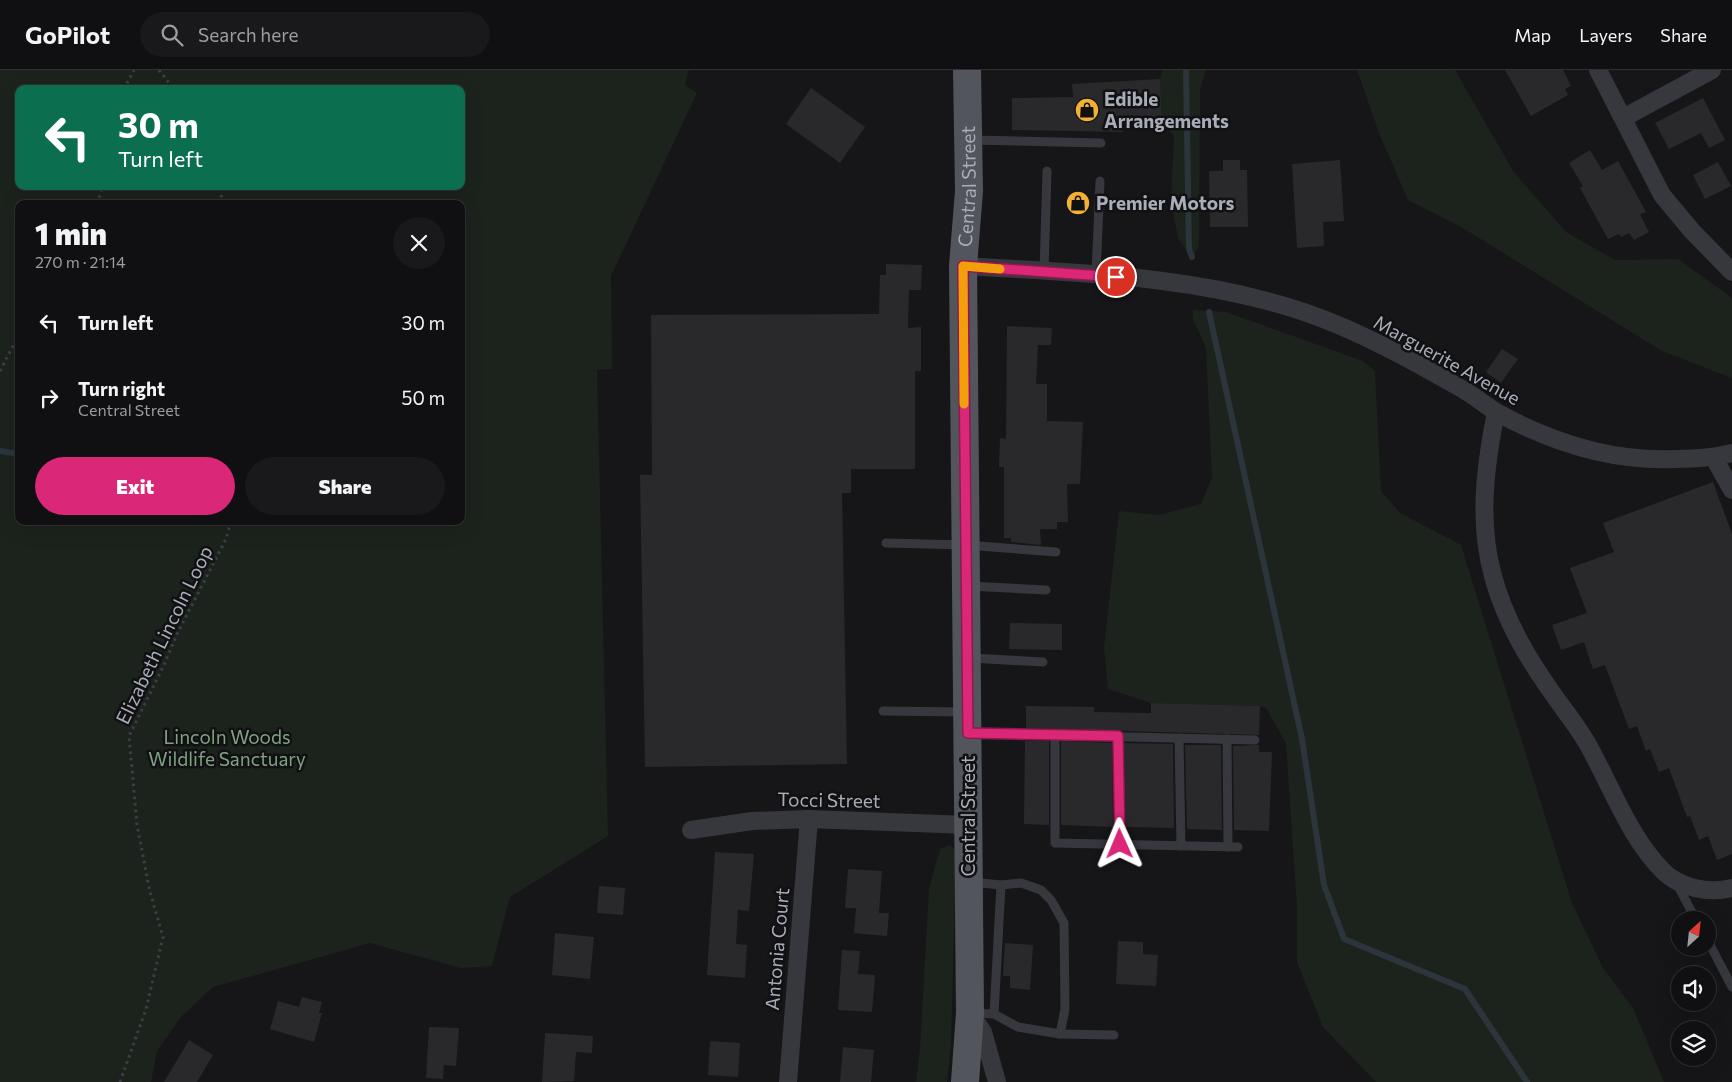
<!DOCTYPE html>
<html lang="en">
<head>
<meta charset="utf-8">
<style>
	:root { --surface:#101012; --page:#19191b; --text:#f1f3f6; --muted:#9c9d9f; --line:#303032; --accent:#db2777 }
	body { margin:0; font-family:Commissioner,sans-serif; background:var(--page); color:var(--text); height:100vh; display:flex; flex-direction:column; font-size:19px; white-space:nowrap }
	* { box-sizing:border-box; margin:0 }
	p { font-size:16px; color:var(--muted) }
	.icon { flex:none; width:28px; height:28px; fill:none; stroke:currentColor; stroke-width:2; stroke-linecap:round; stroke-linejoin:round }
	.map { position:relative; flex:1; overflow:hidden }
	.sheet { position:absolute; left:15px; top:130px; width:450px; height:325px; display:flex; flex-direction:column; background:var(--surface); border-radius:10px; box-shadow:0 5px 20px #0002,0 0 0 1px var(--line) }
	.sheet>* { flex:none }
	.top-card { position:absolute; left:15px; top:15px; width:450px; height:105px; border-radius:10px; box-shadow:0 5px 20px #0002,0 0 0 1px var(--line); background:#0b6e4f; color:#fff; overflow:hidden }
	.needle { width:32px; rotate:27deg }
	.controls { position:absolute; left:1671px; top:841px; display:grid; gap:10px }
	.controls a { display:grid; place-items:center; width:45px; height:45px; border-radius:50%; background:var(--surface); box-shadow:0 5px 20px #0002,0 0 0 1px var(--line); font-size:25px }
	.pin { position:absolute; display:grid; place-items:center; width:42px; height:42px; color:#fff; margin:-21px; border:2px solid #fff; border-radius:50%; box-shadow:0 1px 5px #0007 }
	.me { position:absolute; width:55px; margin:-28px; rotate:359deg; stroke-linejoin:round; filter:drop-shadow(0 0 4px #0008) }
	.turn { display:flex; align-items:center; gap:18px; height:105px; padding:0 20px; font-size:22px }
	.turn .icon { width:65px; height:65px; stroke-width:2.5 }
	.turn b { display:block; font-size:35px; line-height:42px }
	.round { display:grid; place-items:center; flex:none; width:52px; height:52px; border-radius:26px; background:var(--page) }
	.overview { display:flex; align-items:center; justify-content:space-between; height:85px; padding:0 20px }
	h1 { font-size:30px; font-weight:800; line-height:38px }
	.button { display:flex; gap:10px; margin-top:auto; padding:10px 20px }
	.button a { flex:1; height:58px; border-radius:30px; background:var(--accent); color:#fff; font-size:20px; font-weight:800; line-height:58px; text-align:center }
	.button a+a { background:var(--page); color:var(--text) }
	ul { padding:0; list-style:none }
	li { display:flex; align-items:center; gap:15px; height:75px; padding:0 20px }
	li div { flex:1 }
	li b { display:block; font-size:19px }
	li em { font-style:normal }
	header { display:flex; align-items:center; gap:30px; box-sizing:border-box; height:70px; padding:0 25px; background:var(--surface); border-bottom:1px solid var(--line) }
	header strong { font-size:24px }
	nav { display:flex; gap:28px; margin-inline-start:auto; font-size:18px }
	.search { width:350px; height:45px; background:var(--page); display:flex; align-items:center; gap:12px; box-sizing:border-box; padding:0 18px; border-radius:28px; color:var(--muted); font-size:19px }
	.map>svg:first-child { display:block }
	.green { fill:#1c231d; fill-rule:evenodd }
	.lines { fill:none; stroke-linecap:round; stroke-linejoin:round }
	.stream { stroke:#2c353c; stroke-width:6 }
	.building { fill:#29292c }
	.path { stroke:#3d3f44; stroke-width:3; stroke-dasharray:2.5 4; stroke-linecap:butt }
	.lane { stroke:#37383d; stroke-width:9 }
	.street { stroke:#37383d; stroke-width:18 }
	.primary { stroke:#53555c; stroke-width:28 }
	.route-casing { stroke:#8e194d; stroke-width:12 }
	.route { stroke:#db2777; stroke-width:9 }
	.slow { stroke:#f59e0b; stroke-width:9 }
	.labels { text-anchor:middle; stroke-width:5; stroke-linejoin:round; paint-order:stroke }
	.poi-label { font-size:19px; font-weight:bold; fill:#a8adb8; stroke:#111113; text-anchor:start }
	.street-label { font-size:19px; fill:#a8adb8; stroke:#111113 }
	.park-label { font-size:19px; fill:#7fa381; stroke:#111113 }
</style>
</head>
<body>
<header>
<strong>GoPilot</strong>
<div class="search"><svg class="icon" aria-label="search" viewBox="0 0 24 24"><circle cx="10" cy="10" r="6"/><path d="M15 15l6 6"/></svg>Search here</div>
<nav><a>Map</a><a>Layers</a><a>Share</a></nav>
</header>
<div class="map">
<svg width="1732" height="1012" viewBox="0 0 1732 1012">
	<rect width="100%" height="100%" fill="#161618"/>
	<!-- green -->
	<g class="green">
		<path d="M 0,0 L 689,0 L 685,15 L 697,23 L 611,206 L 612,299 L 597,300 L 608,766 L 510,827 L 492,896 L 461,898 L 370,873 L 213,917 L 181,947 L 157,981 L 151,1012 L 0,1012 ZM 19,19 L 461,19 L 461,116 L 19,116 ZM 19,134 L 461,134 L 461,451 L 19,451 Z"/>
		<path d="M 1163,0 L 1206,0 L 1200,19 L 1199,176 L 1192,187 L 1178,168 L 1171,131 L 1174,65 L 1162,53 L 1160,9 Z"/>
		<path d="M 1357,0 L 1455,0 L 1513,101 L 1566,162 L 1615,190 L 1678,189 L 1732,228 L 1732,308 L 1662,281 L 1463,158 L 1408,130 L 1379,63 Z"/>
		<path d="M 1193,240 L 1226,242 L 1363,291 L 1375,301 L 1381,421 L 1400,443 L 1461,475 L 1572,833 L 1603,898 L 1633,938 L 1664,1012 L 1376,1012 L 1323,957 L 1297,892 L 1297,837 L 1286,673 L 1266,638 L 1260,636 L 1151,633 L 1108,619 L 1104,578 L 1119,441 L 1159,445 L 1201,434 L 1212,408 L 1206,278 L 1193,249 Z"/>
		<path d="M 950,775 L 956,781 L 951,976 L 947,1012 L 916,1012 L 920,978 L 929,819 L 940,779 Z"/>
	</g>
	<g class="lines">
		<!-- stream -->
		<g class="stream">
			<path d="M 1186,0 L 1189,179 L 1192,187"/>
			<path d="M 1209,242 L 1302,669 L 1324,815 L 1344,869 L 1465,919 L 1527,1012"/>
			<path d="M 0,381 L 19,384"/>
		</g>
	</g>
	<!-- building -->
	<g class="building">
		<path d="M 1505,0 L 1563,0 L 1571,16 L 1565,19 L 1568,25 L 1531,46 Z"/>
		<path d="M 1160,9 L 1162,53 L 1123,55 L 1123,62 L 1012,60 L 1012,28 L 1073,27 L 1072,14 Z"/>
		<path d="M 811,18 L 865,57 L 840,93 L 786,54 Z"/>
		<path d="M 1703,28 L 1725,70 L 1709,78 L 1701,63 L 1669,79 L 1655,53 Z"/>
		<path d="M 1590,80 L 1602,100 L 1618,91 L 1646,142 L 1640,144 L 1649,162 L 1634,170 L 1629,163 L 1621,167 L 1619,164 L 1608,169 L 1580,118 L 1583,116 L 1569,93 Z"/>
		<path d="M 1223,90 L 1240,90 L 1240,100 L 1247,100 L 1248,157 L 1210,157 L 1209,101 L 1223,101 Z"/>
		<path d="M 1340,90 L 1344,151 L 1323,152 L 1324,176 L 1297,178 L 1292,94 Z"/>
		<path d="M 1718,92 L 1731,116 L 1705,129 L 1693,105 Z"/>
		<path d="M 886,194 L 922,195 L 921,220 L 909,220 L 908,258 L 921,257 L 921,301 L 915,301 L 915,399 L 851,399 L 851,423 L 842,423 L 847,694 L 645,697 L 640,405 L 652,405 L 651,245 L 879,244 L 880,205 L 886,205 Z"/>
		<path d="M 1007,256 L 1052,258 L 1051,275 L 1038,275 L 1036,314 L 1047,314 L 1047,351 L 1083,352 L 1080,414 L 1067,414 L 1068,452 L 1057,452 L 1057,459 L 1040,459 L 1041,475 L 1011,472 L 1011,468 L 1004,468 L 1004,397 L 999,397 L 1000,368 L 1006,369 Z"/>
		<path d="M 1502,279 L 1518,289 L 1501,313 L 1486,302 Z"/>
		<path d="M 1713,412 L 1732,464 L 1732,784 L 1717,790 L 1708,766 L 1699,770 L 1690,746 L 1687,747 L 1669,698 L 1659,702 L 1650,679 L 1646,681 L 1637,656 L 1629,659 L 1605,595 L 1593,599 L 1584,572 L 1561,580 L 1552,555 L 1587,543 L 1570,498 L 1614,482 L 1603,453 Z"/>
		<path d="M 1010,553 L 1062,554 L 1062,580 L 1009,579 Z"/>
		<path d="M 1151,633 L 1260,636 L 1259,665 L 1026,658 L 1026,636 L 1094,637 L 1094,642 L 1151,643 Z"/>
		<path d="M 1025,671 L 1049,671 L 1049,755 L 1024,754 Z"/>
		<path d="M 1061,671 L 1112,673 L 1113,757 L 1061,755 Z"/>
		<path d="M 1124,673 L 1173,674 L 1174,758 L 1126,757 Z"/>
		<path d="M 1185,675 L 1221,675 L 1222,760 L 1187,759 Z"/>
		<path d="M 1259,675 L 1259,682 L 1272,682 L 1269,761 L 1234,760 L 1233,676 Z"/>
		<path d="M 715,782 L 754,784 L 749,841 L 738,840 L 736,874 L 747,875 L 745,908 L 707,905 Z"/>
		<path d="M 848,799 L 882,801 L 879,843 L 889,843 L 887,866 L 854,863 L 856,838 L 845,838 Z"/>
		<path d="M 599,816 L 625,818 L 623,845 L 597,843 Z"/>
		<path d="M 555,863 L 594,867 L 590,909 L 552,905 Z"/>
		<path d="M 1118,871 L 1143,872 L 1143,884 L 1158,885 L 1156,916 L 1116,914 Z"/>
		<path d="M 1005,873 L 1033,875 L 1030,920 L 1010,918 L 1010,906 L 1003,906 Z"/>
		<path d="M 842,880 L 860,881 L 858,904 L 875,905 L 872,942 L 838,940 Z"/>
		<path d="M 302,927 L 322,932 L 319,943 L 322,943 L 314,972 L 270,959 L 278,931 L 299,937 Z"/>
		<path d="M 429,957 L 459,958 L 456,996 L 444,995 L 443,1009 L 426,1008 Z"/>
		<path d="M 545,963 L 593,966 L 592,983 L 576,982 L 574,1011 L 542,1012 Z"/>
		<path d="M 189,970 L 213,985 L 197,1012 L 164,1012 Z"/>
		<path d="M 710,971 L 740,973 L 738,1007 L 708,1005 Z"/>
		<path d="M 843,977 L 874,980 L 871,1012 L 840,1012 Z"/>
	</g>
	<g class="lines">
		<!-- path -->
		<g class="path">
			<path d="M 159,0 L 174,19"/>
			<path d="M 124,19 L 134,0"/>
			<path d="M 97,134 L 103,116"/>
			<path d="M 221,134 L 222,116"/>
			<path d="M 0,301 L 19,264"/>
			<path d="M 120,1012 L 146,939 L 163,867 L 150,822 L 137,755 L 129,666 L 164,595 L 178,562 L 226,469 L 231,451"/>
		</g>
		<!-- lane -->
		<g class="lane">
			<path d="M 971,70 L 1101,73"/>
			<path d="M 1044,202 L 1047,101"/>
			<path d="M 1096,205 L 1100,111"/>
			<path d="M 886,473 L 966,475 L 1056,482"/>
			<path d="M 969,516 L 1046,520"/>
			<path d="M 970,588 L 1043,592"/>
			<path d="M 883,641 L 964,642"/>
			<path d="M 970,663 L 1255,670"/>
			<path d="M 1055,665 L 1055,773 L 1238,777"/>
			<path d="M 1118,667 L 1120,774"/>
			<path d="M 1179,668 L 1181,776"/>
			<path d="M 1227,669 L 1228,777"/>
			<path d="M 971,812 L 1001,815 L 994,944"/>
			<path d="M 1677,814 L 1696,850"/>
			<path d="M 1001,815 L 1021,813 L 1041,820 L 1051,830 L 1064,853 L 1065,939 L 1060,964"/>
			<path d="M 1708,871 L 1732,917"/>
			<path d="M 973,943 L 994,944 L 1018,957 L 1060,964 L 1114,965"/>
		</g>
		<!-- street -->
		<g class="street">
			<path d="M 1598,0 L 1662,125 L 1692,161 L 1732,202"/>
			<path d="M 1623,48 L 1712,0"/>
			<path d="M 963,196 C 1077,203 1194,205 1304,242 C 1360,261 1413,291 1464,320 C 1476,327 1486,336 1498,343 C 1553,373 1612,392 1676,389 C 1695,389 1713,388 1732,383"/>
			<path d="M 1496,342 C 1485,397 1478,452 1493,506 C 1503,543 1521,577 1542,608 C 1556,630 1574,651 1587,673 C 1611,715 1628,765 1662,800 C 1679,818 1709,824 1732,818"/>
			<path d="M 1714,388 L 1732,420"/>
			<path d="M 691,760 L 752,751 L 809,749 L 968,755"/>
			<path d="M 970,943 L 983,962 L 997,1012"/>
			<path d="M 788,1012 L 809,749"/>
		</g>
		<!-- primary -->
		<path class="primary" id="s1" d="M 965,1012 L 970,943 L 963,196 L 969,121 L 967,0"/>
	</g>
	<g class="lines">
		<!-- route casing -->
		<g class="route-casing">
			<path id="route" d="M 1116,207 L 963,196 L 968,663 L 1118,666 L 1120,774"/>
		</g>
		<!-- route -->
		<use href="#route" class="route"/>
		<!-- slow -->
		<path class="slow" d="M 964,334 L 963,196 L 1000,199"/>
	</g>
	<!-- icons -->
	<defs>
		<g id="shop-disc" transform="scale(1.25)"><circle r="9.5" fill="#f2b134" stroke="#111113"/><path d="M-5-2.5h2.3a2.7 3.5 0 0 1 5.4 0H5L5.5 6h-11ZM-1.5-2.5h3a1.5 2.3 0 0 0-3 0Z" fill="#111"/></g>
	</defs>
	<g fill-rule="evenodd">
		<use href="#shop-disc" x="1087" y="40"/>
		<use href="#shop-disc" x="1078" y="133"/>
	</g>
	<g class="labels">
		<!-- poi labels -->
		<g class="poi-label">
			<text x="1104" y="36">Edible<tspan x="1104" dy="22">Arrangements</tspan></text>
			<text x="1096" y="140">Premier Motors</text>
		</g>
		<!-- street labels -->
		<g class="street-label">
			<text dy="7" stroke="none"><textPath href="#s1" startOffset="896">Central Street</textPath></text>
			<text transform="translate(1447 290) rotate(29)" y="7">Marguerite Avenue</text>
			<text transform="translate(164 565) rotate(-64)" y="7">Elizabeth Lincoln Loop</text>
			<text transform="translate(829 730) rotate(1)" y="7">Tocci Street</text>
			<text transform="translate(968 746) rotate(-90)" y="7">Central Street</text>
			<text transform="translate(777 879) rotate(-85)" y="7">Antonia Court</text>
		</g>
		<!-- park labels -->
		<g class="park-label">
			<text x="227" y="674">Lincoln Woods<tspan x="227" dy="22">Wildlife Sanctuary</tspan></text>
		</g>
	</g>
</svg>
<div class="controls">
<a><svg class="needle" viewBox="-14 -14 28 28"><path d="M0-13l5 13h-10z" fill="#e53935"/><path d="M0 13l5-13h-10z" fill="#9c9d9f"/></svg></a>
<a><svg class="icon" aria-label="sound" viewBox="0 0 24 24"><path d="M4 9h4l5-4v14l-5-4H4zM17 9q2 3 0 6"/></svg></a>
<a><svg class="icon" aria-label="layers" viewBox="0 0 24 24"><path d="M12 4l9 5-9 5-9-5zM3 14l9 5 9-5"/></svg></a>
</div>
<div class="pin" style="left:1116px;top:207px;background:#d93025"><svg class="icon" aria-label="arrive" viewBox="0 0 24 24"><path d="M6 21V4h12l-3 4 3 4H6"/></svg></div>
<svg class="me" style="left:1120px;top:774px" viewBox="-20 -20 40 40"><path d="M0-17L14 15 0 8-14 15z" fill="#db2777" stroke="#fff" stroke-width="4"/></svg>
<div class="top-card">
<div class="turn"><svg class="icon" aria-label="left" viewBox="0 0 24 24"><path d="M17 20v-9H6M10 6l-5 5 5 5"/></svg><div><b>30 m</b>Turn left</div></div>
</div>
<section class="sheet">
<div class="overview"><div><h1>1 min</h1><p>270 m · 21:14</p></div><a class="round"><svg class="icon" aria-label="close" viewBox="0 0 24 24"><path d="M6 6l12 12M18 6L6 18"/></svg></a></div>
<ul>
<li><svg class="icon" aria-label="left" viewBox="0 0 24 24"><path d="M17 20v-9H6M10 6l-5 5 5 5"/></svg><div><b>Turn left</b></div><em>30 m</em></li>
<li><svg class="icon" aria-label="right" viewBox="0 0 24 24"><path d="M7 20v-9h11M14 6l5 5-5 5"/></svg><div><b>Turn right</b><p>Central Street</p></div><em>50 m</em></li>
</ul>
<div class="button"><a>Exit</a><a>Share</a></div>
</section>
</div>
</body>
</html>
